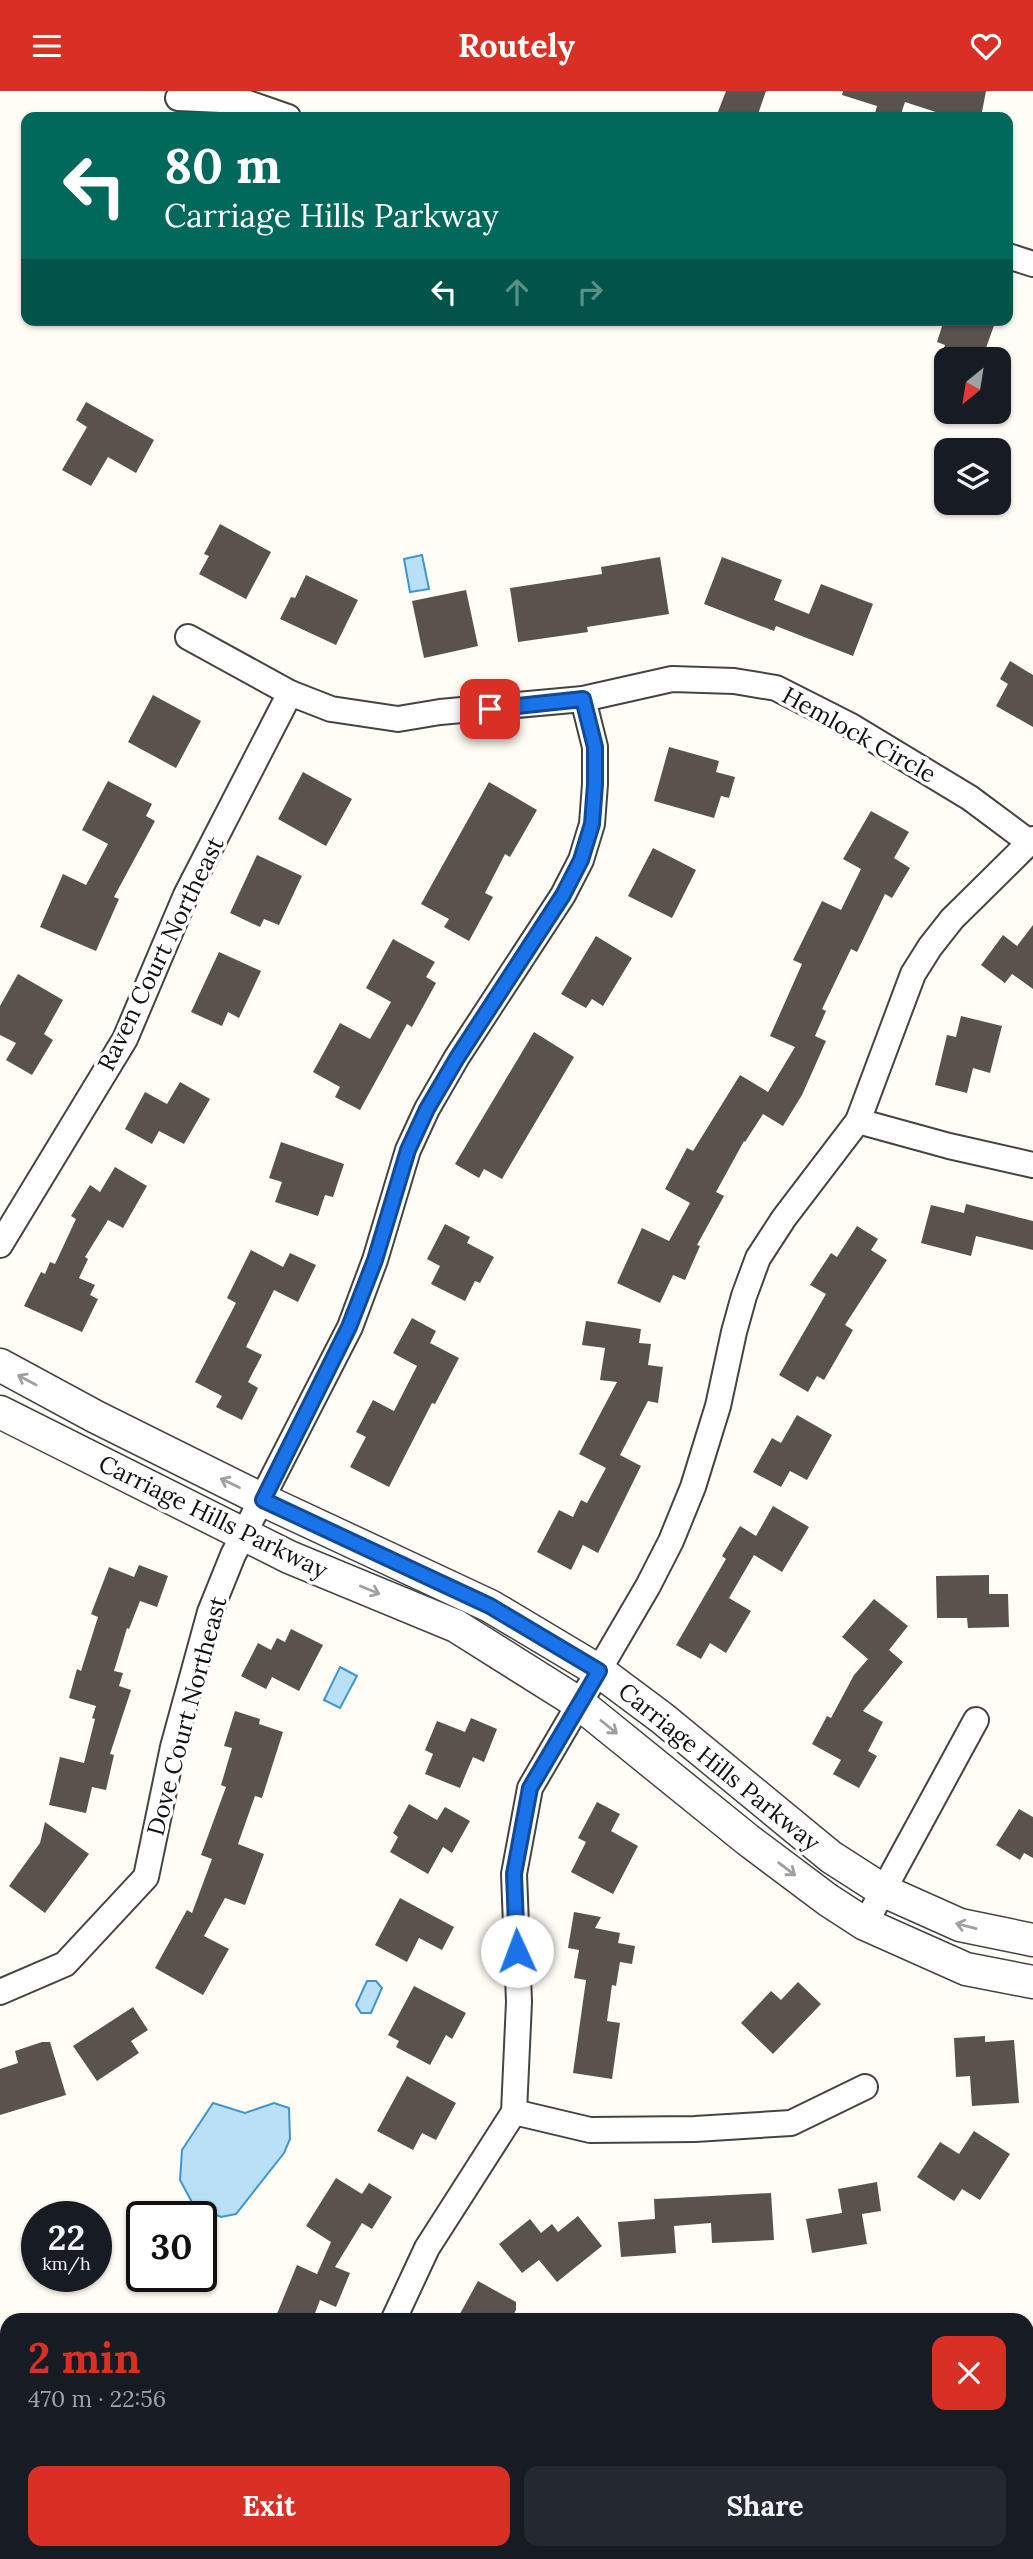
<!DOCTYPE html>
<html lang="en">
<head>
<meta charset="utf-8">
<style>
	:root { --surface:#171b24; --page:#242831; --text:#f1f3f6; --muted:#9ea1a6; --accent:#d93025 }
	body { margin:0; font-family:Lora,serif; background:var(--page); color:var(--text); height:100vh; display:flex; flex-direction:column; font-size:26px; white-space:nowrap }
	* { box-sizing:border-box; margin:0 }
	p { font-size:23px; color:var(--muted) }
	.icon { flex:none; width:38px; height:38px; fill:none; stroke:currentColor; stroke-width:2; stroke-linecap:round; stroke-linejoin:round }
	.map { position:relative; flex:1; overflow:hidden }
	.details { position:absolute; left:0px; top:2222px; width:1034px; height:247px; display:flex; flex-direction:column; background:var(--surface); border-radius:21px 21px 0 0; box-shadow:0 2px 5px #0004 }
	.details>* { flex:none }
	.hud { position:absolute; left:21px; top:21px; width:992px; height:214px; border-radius:14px; box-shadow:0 2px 5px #0004; background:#00695c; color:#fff; overflow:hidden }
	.needle { width:46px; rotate:210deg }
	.fabs { position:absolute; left:934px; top:256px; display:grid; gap:14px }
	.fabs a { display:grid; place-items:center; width:77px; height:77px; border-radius:14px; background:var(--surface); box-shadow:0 2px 5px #0004; font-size:35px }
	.speed { position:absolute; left:21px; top:2110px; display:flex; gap:14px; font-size:35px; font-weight:700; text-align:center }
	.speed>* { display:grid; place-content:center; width:91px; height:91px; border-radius:50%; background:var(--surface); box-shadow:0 2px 5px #0004; line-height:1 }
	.speed small { font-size:18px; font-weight:400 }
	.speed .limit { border:4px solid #111; border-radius:10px; background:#fff; color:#111 }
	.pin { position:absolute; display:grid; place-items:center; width:60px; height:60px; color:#fff; margin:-30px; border-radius:14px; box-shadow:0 4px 10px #0006 }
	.me { position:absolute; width:77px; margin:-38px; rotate:358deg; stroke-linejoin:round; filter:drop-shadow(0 0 5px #0008) }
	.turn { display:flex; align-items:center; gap:24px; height:147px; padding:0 28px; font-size:32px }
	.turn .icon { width:91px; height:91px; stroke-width:2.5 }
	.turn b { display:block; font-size:49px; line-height:60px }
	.lanes { display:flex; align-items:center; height:66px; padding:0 28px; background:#0003; justify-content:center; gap:35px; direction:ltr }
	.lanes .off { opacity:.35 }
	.round { display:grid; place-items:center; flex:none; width:74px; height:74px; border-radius:14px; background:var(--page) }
	.summary { display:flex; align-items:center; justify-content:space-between; height:119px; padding:0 28px }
	h1 { font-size:42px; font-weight:700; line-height:52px; color:var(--accent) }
	.cta { display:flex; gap:14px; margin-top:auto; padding:14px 28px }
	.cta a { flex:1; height:80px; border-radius:14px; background:var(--accent); color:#fff; font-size:28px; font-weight:700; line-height:80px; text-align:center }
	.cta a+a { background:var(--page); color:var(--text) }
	header { display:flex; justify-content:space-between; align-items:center; height:91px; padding:0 28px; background:var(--accent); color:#fff; font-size:32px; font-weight:700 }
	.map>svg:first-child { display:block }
	.green { fill:#d5ebbd }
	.water { fill:#b9e0f7; stroke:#3f96cf; stroke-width:2 }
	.building { fill:#5a524d }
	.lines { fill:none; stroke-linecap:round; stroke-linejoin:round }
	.minor-casing { stroke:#444; stroke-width:28 }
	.tertiary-casing { stroke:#444; stroke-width:35 }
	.minor { stroke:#fff; stroke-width:24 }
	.tertiary { stroke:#fff; stroke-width:32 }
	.oneway { stroke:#a0a0a0 }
	.route-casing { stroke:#114b97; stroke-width:18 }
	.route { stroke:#1a73e8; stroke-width:12 }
	.labels { text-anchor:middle; stroke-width:7; stroke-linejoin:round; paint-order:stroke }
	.street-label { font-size:24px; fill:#111; stroke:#fff }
</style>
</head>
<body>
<header><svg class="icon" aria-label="menu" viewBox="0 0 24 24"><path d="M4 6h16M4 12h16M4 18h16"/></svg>Routely<svg class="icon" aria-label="heart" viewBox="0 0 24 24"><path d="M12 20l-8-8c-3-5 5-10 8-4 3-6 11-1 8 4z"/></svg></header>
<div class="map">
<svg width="1033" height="2468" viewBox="0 0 1033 2468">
	<rect width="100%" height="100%" fill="#fffdf5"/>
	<!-- green -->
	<g class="green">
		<path d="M 7,2261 L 7,2423 L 0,2421 L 0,2263 Z"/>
		<path d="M 543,2462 L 867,2462 L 867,2468 L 542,2468 Z"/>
	</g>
	<!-- water -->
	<g class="water">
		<path d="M 422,464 L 429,498 L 410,501 L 404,468 Z"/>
		<path d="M 340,1576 L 357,1585 L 340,1617 L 324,1609 Z"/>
		<path d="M 367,1890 L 376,1890 L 382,1897 L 371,1922 L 361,1922 L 356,1914 Z"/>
		<path d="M 213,2012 L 245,2022 L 274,2012 L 289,2017 L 290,2048 L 284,2062 L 236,2123 L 221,2126 L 194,2115 L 180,2089 L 182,2059 Z"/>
	</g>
	<!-- building -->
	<g class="building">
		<path d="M 726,0 L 766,0 L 757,26 L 716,26 Z"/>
		<path d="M 843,0 L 986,0 L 981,26 L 951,26 L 905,11 L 900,26 L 874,26 L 877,15 L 842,4 Z"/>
		<path d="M 944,229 L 996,229 L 982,268 L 940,268 L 945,254 L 937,251 Z"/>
		<path d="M 86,311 L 154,349 L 136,382 L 108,366 L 91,395 L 62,379 L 87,336 L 76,329 Z"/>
		<path d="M 220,433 L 271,461 L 246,508 L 199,483 L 209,465 L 204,463 Z"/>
		<path d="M 660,466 L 669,523 L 587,536 L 588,541 L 518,551 L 510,497 L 602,483 L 601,476 Z"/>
		<path d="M 722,466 L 782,489 L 774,509 L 809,523 L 821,493 L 873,513 L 853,565 L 776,535 L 774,540 L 704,513 Z"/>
		<path d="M 306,484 L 358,509 L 336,554 L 280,528 L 291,506 L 295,507 Z"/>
		<path d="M 466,499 L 478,555 L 424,567 L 412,510 Z"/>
		<path d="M 1010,570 L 1033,584 L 1033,636 L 996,615 L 1008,593 L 1000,588 Z"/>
		<path d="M 153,604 L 201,630 L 176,677 L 128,651 Z"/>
		<path d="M 669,656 L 719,670 L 716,681 L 735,686 L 729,707 L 721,705 L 714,727 L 654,710 Z"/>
		<path d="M 303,681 L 352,708 L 326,755 L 278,728 Z"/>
		<path d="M 108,690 L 152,713 L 146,725 L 155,730 L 114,806 L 119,808 L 96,860 L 40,836 L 63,783 L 86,794 L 108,753 L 82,739 Z"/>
		<path d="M 489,691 L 537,719 L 510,766 L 505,763 L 485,802 L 493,806 L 469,850 L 444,836 L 449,828 L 421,813 Z"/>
		<path d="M 871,720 L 909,741 L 894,767 L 910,777 L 892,807 L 885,803 L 857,861 L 851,858 L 822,918 L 826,920 L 815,945 L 826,950 L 802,1004 L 783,1035 L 763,1023 L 745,1051 L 744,1050 L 716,1101 L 724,1105 L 697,1154 L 700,1155 L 685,1189 L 673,1184 L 660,1212 L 617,1192 L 642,1137 L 669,1150 L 690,1112 L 665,1098 L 687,1057 L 693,1060 L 740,984 L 768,1001 L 795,956 L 770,945 L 802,873 L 793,869 L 822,810 L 841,819 L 861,778 L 843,768 Z"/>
		<path d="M 653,757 L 696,779 L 672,827 L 628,805 Z"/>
		<path d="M 257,764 L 302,785 L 279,834 L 264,828 L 260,836 L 230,822 Z"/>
		<path d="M 1033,834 L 1033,898 L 1012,883 L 1005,892 L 981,874 L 1003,844 L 1017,855 Z"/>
		<path d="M 596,845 L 632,867 L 603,915 L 592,908 L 586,917 L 561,903 Z"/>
		<path d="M 393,848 L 435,871 L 426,886 L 436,892 L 412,936 L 407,933 L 360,1019 L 335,1006 L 340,996 L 313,981 L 340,932 L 370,948 L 391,911 L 366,897 Z"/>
		<path d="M 219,861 L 261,880 L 239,927 L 228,921 L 222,935 L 191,921 Z"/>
		<path d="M 18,883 L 63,909 L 44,943 L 53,949 L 32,984 L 6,969 L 16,952 L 0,944 L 0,915 Z"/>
		<path d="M 961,925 L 1002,935 L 990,982 L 973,977 L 967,1002 L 935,994 L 947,944 L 956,946 Z"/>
		<path d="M 534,941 L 574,966 L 502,1088 L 484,1078 L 479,1087 L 455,1073 Z"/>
		<path d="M 180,991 L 210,1008 L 184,1053 L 159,1040 L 152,1053 L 125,1038 L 145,1001 L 167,1013 Z"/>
		<path d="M 281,1051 L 344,1073 L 333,1106 L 325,1104 L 318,1125 L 275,1111 L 282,1091 L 269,1087 Z"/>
		<path d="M 115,1076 L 147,1095 L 123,1137 L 108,1129 L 85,1166 L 88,1168 L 79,1187 L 95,1194 L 90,1204 L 98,1208 L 82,1241 L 24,1215 L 41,1181 L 45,1183 L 50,1171 L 55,1173 L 76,1128 L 71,1125 L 90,1094 L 100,1101 Z"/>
		<path d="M 966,1113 L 1033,1130 L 1033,1159 L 976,1145 L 971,1165 L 921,1152 L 931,1114 L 964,1122 Z"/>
		<path d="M 445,1133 L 470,1146 L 467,1152 L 494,1166 L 480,1192 L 475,1190 L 465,1210 L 431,1193 L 440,1175 L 427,1168 Z"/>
		<path d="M 857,1135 L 878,1148 L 871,1159 L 887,1169 L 845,1234 L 853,1239 L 824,1289 L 817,1285 L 808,1301 L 779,1284 L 826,1203 L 810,1194 L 831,1162 L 837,1166 Z"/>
		<path d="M 251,1159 L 283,1176 L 290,1162 L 316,1174 L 298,1211 L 274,1199 L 246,1256 L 262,1264 L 248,1291 L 258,1297 L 242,1329 L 216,1316 L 222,1305 L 195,1291 L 236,1212 L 227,1207 Z"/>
		<path d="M 412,1227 L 436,1240 L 430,1252 L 459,1267 L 435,1313 L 432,1312 L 389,1396 L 350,1376 L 366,1346 L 356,1341 L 373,1309 L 394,1320 L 417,1275 L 393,1262 Z"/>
		<path d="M 586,1230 L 641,1238 L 639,1252 L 651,1253 L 648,1274 L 663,1276 L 658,1312 L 648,1310 L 620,1364 L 641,1375 L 598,1462 L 583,1454 L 571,1479 L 537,1461 L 559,1419 L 573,1426 L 581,1409 L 587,1412 L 606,1377 L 579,1363 L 617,1291 L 600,1289 L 605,1257 L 582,1254 Z"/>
		<path d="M 797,1324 L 832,1344 L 807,1389 L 790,1380 L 781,1396 L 753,1381 L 772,1347 L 781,1352 Z"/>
		<path d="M 773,1415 L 809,1436 L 782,1481 L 754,1464 L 729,1507 L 751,1520 L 726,1562 L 710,1552 L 701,1568 L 676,1554 L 726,1468 L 722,1465 L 740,1435 L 756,1445 Z"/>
		<path d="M 139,1474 L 168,1485 L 157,1516 L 140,1510 L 129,1538 L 127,1537 L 114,1580 L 123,1582 L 119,1595 L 131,1599 L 110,1663 L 114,1664 L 106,1699 L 92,1696 L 86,1722 L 49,1714 L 60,1666 L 84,1672 L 95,1628 L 92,1627 L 96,1615 L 69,1607 L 77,1578 L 81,1580 L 98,1526 L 91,1523 L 109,1476 L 134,1486 Z"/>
		<path d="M 989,1484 L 989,1503 L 1008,1503 L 1009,1536 L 968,1537 L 967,1527 L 937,1527 L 936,1485 Z"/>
		<path d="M 874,1508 L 908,1535 L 889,1559 L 903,1571 L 863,1620 L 883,1631 L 868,1660 L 877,1665 L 859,1697 L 833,1683 L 841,1669 L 812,1653 L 827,1625 L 831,1627 L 854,1584 L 868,1568 L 842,1546 Z"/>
		<path d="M 291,1538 L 323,1554 L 299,1600 L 272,1586 L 266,1598 L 241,1585 L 258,1552 L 271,1559 L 277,1547 L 285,1551 Z"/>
		<path d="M 235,1620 L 260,1628 L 259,1633 L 283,1641 L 262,1707 L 255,1705 L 238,1753 L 264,1763 L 245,1814 L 225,1807 L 204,1845 L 229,1858 L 203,1904 L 155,1877 L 187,1819 L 192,1822 L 212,1768 L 201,1764 L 226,1696 L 221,1694 L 232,1657 L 224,1655 Z"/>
		<path d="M 471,1627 L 497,1638 L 484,1671 L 473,1666 L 460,1697 L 425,1683 L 433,1663 L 425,1659 L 437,1630 L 465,1641 Z"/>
		<path d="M 597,1711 L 620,1723 L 611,1740 L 638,1755 L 613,1803 L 571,1781 L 586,1751 L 578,1747 Z"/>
		<path d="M 409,1713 L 437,1729 L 445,1716 L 470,1730 L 452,1762 L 443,1756 L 428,1783 L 390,1761 L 398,1746 L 393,1742 Z"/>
		<path d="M 1019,1718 L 1033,1726 L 1033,1767 L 1024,1762 L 1020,1769 L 996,1754 Z"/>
		<path d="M 45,1731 L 89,1763 L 45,1822 L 9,1795 L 40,1752 Z"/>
		<path d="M 400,1807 L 454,1836 L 442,1859 L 419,1847 L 407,1871 L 375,1854 Z"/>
		<path d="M 574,1821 L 601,1826 L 595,1837 L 620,1842 L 618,1852 L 635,1855 L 632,1873 L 620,1871 L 616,1895 L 612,1894 L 607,1930 L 620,1932 L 612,1988 L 573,1982 L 586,1889 L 574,1887 L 579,1859 L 568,1857 Z"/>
		<path d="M 798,1891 L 821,1913 L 773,1963 L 741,1932 L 771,1900 L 781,1909 Z"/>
		<path d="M 414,1895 L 466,1922 L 452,1948 L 446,1944 L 430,1974 L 396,1956 L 399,1950 L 388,1944 Z"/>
		<path d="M 133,1916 L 148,1939 L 131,1950 L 139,1962 L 97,1990 L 73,1955 Z"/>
		<path d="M 985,1945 L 985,1951 L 1014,1949 L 1019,2012 L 972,2015 L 970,1985 L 956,1986 L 954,1947 Z"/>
		<path d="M 42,1951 L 50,1951 L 66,2004 L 0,2024 L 0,1978 L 18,1972 L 15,1960 Z"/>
		<path d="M 407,1985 L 456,2012 L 436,2049 L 422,2042 L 413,2059 L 377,2040 Z"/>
		<path d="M 974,2040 L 1010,2063 L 980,2109 L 962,2098 L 954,2110 L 917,2086 L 940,2051 L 959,2063 Z"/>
		<path d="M 336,2087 L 362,2103 L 369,2092 L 392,2106 L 372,2138 L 362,2132 L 335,2176 L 350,2182 L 336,2216 L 320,2209 L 312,2230 L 274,2230 L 297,2174 L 317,2183 L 331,2151 L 306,2135 Z"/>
		<path d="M 877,2091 L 881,2120 L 862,2123 L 867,2153 L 812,2162 L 806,2128 L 842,2122 L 838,2098 Z"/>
		<path d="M 771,2102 L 774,2149 L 712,2152 L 711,2132 L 674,2135 L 676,2162 L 621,2166 L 618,2131 L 655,2128 L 654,2108 Z"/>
		<path d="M 578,2125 L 602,2155 L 557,2191 L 539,2169 L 522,2182 L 499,2153 L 530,2128 L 541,2142 L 552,2133 L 558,2141 Z"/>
		<path d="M 478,2190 L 516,2211 L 516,2219 L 510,2230 L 456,2230 Z"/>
	</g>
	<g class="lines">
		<!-- minor casing -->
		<g class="minor-casing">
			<g id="minor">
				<path d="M 178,7 L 242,10 L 288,26"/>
				<path d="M 1008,165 L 1033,173"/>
				<path d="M 188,546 L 290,602 L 331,618 L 398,628 L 440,621 L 583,608 L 672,588 L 734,590 L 776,597 L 851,635 L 970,707 L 1029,751"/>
				<path d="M 858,1030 L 949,1055 L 1033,1074"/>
				<path d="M 0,1154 L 125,948 L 186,804 L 290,602"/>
				<path d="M 865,1833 L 976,1629"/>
				<path d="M 0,1901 L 65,1873 L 146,1786 L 173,1656 L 210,1521 L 233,1464 L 350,1236 L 375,1169 L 408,1059 L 427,1018 L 457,966 L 563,804 L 581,769 L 592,733 L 595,693 L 595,656 L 583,608"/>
				<path d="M 514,2021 L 590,2039 L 695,2038 L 791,2032 L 865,1996"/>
				<path d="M 393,2230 L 427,2157 L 514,2021 L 519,1911 L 514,1783 L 530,1697 L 648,1495 L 671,1450 L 693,1396 L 718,1315 L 734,1241 L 744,1205 L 758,1167 L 784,1127 L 858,1030 L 913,883 L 930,856 L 952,828 L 1033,748"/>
				<path d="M 340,2468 L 342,2462"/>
			</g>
		</g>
		<!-- tertiary casing -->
		<g class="tertiary-casing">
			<g id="tertiary">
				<path d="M 0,1274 L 96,1326 L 263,1409 L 490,1515 L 599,1580 L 662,1627 L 831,1766 L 884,1800 L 960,1834 L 1033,1849"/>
				<path d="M 0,1321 L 289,1466 L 456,1535 L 580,1613 L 748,1749 L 828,1809 L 865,1833 L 966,1878 L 1033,1891"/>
			</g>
		</g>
		<!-- minor -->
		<use href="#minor" class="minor"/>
		<!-- tertiary -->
		<use href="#tertiary" class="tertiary"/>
	</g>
	<!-- one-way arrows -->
	<defs><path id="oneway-shaft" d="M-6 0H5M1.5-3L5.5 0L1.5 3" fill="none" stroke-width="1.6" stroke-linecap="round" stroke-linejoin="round" transform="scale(1.75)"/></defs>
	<g class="oneway">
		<use href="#oneway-shaft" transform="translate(27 1289) rotate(-152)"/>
		<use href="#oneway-shaft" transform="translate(230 1392) rotate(-154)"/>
		<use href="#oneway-shaft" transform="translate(370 1499) rotate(22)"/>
		<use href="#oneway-shaft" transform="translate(609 1636) rotate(39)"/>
		<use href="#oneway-shaft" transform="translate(787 1778) rotate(37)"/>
		<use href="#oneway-shaft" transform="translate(966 1835) rotate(-165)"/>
	</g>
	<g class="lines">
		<!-- route casing -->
		<g class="route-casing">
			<path id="route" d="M 490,618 L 583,608 L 595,656 L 595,693 L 592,733 L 581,769 L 563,804 L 457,967 L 427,1018 L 408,1059 L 375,1169 L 349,1236 L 263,1409 L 490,1515 L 599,1580 L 530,1697 L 514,1783 L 517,1860"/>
		</g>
		<!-- route -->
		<use href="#route" class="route"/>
	</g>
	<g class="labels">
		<!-- street labels -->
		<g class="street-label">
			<text transform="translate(859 644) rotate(29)" y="8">Hemlock Circle</text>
			<text transform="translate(161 863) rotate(-64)" y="8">Raven Court Northeast</text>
			<text transform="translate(213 1426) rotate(26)" y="8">Carriage Hills Parkway</text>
			<text transform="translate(187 1625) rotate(-75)" y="8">Dove Court Northeast</text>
			<text transform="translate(719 1676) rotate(39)" y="8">Carriage Hills Parkway</text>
		</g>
	</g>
</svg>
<div class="fabs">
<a><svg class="needle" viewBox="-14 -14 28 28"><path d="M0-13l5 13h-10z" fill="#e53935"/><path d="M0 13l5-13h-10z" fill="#9ea1a6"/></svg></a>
<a><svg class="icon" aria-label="layers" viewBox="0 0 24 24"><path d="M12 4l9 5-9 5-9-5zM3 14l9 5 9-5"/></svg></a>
</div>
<div class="speed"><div>22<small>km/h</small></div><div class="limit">30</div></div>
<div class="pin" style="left:490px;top:618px;background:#d93025"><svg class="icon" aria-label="arrive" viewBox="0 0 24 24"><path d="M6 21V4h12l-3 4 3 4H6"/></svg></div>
<svg class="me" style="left:517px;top:1860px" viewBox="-20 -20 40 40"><circle r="19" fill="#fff"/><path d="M0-13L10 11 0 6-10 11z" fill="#1a73e8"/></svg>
<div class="hud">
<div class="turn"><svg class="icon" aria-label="left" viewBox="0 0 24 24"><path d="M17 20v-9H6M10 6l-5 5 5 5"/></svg><div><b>80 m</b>Carriage Hills Parkway</div></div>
<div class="lanes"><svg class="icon" aria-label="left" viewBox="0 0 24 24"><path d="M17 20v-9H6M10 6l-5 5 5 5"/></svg><svg class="icon off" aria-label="ahead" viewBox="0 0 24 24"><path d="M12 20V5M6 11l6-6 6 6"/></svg><svg class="icon off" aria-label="right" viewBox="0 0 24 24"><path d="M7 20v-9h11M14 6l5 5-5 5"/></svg></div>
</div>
<section class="details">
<div class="summary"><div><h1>2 min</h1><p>470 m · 22:56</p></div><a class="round" style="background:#d93025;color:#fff"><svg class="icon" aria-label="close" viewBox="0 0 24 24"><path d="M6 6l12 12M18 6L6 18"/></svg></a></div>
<div class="cta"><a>Exit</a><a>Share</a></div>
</section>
</div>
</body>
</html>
